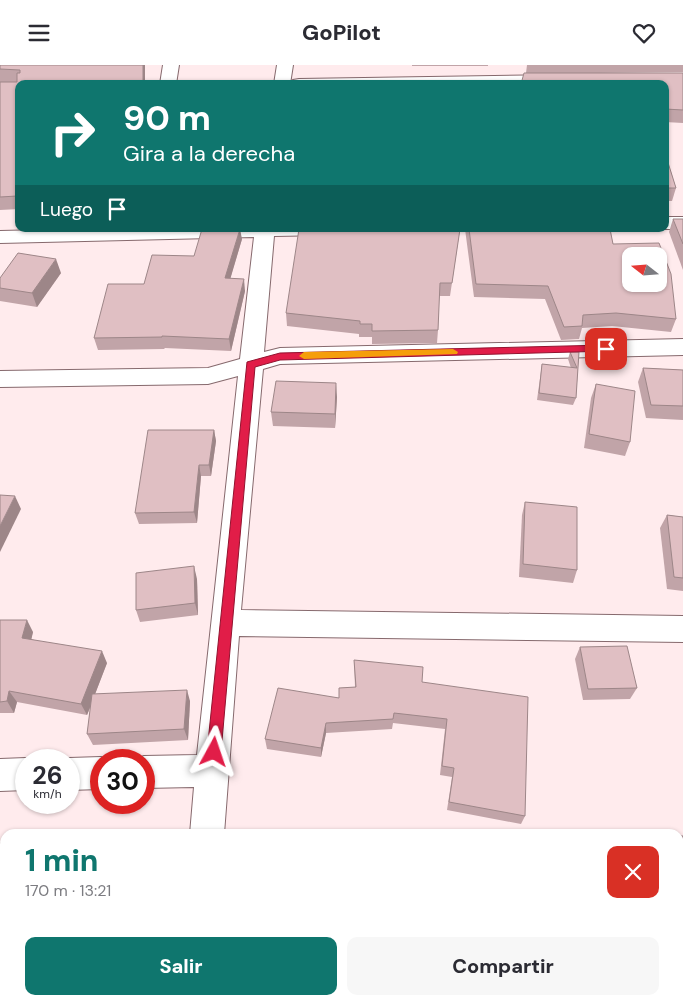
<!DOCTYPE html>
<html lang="es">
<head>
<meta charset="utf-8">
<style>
	:root { --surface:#fff; --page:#f7f7f7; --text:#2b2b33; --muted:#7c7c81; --accent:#0f766e }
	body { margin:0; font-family:"DM Sans",sans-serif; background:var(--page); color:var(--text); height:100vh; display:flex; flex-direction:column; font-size:19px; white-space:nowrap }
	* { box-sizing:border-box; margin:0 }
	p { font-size:16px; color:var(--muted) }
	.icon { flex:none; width:28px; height:28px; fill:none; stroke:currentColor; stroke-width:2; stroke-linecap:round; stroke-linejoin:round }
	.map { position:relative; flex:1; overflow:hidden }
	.side { position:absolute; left:0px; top:764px; width:684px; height:176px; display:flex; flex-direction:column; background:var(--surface); border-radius:15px 15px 0 0; box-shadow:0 1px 4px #0004 }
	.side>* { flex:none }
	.top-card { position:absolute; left:15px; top:15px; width:654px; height:152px; border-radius:10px; box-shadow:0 1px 4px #0004; background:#0f766e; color:#fff; overflow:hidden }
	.needle { width:32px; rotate:287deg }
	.tools { position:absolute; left:622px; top:182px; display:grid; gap:10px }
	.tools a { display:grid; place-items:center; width:45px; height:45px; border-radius:10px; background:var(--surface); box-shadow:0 1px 4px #0004; font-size:25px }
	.speed { position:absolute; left:15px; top:684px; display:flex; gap:10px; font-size:25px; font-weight:700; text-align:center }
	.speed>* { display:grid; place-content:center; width:65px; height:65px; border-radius:50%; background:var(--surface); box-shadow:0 1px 4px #0004; line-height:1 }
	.speed small { font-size:12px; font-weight:400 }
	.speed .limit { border:8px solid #d22; background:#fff; color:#111 }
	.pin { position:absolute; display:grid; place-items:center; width:42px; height:42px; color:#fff; margin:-21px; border-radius:10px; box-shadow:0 2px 8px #0006 }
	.me { position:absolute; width:55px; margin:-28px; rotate:5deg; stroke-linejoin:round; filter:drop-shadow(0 0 4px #0008) }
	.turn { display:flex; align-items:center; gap:18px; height:105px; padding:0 25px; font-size:22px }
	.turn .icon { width:65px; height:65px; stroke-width:2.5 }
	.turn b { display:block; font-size:35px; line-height:42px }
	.then { display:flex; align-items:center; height:48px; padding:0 25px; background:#0003; gap:10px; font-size:19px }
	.round { display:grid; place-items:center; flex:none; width:52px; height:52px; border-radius:10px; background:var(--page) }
	.headline { display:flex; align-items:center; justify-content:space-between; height:85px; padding:0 25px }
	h1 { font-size:30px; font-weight:800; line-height:38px; color:var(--accent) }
	.cta { display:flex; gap:10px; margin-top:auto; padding:10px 25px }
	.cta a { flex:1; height:58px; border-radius:10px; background:var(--accent); color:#fff; font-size:20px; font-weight:800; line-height:58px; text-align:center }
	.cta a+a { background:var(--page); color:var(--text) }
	header { display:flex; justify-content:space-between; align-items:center; height:65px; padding:0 25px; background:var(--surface); font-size:22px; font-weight:800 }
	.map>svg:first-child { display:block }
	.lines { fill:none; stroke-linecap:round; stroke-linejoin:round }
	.minor-casing { stroke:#86696d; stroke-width:2 }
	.minor { fill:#fff; fill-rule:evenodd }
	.wall { fill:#c1a4a8 }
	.shaded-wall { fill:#9d8688 }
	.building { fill:#e0bfc3; stroke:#9d8688; fill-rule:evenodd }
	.route { fill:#e11d48; stroke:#92132f }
	.slow { fill:#f59e0b }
</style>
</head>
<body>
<header><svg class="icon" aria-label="menu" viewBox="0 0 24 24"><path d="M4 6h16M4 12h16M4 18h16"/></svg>GoPilot<svg class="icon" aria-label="heart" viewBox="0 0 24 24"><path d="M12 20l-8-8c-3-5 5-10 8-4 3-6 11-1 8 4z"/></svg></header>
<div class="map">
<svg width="683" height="939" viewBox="0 0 683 939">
	<rect width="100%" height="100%" fill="#ffebed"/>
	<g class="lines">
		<!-- minor casing -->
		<g class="minor-casing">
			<g id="minor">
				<path d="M 163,0 L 179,0 L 176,19 L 160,19 Z"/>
				<path d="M 277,0 L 293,0 L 290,19 L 274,19 Z"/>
				<path d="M 559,10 L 565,11 L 567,15 L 565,19 L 291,19 L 293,15 L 299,14 Z"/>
				<path d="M 665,152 L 683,152 L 683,164 L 664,164 Z"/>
				<path d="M 87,164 L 339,164 L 336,168 L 329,170 L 274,171 L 264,287 L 280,283 L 683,274 L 683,290 L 280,299 L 263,304 L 241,545 L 683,551 L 683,577 L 239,571 L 224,769 L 190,769 L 194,722 L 144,723 L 144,695 L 134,695 L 144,691 L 197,690 L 238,311 L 208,319 L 0,322 L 0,306 L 208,303 L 240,294 L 254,172 L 0,178 L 0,166 Z"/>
				<path d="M 101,692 L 108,695 L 101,695 L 101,724 L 69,725 L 69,695 L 64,695 L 69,693 Z"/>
				<path d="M 26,693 L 31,695 L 26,695 L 26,725 L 0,726 L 0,694 Z"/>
				<path d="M 173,935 L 211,935 L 210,939 L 172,939 Z"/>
				<path d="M 537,935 L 597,935 L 598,939 L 538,939 Z"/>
			</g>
		</g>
		<!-- minor -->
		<use href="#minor" class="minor"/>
	</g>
	<!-- wall -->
	<g class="wall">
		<path d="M 0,0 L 145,0 L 145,18 L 19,19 L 19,144 L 0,145 Z"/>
		<rect x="412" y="0" width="76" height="1"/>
		<path d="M 527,0 L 683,0 L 683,7 L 599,8 L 683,8 L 683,58 L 665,57 L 665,19 L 526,8 Z"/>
		<path d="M 665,88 L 676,123 L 672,136 L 665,136 Z"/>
		<path d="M 673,154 L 683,154 L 683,205 L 669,167 Z"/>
		<path d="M 460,164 L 450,231 L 439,231 L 438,265 L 437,278 L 372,279 L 372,272 L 359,272 L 359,269 L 287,261 L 286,248 Z"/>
		<path d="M 465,164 L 610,164 L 613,179 L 676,254 L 671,267 L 612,261 L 582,263 L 579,274 L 561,275 L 545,234 L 474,232 Z"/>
		<path d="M 242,174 L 230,214 L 245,226 L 231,286 L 165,283 L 164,284 L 98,285 L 94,273 L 144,219 L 194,191 Z"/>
		<path d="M 61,208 L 37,242 L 0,236 L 0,213 Z"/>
		<path d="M 570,287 L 579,287 L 576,333 L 573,340 L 537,335 L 541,306 L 542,299 L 571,303 L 568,294 Z"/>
		<path d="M 643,303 L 683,305 L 683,355 L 646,353 L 638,317 Z"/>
		<path d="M 596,319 L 630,377 L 625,391 L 584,383 L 591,333 Z"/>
		<path d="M 337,332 L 335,363 L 273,361 L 271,347 Z"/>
		<path d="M 214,365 L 216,376 L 211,411 L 201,411 L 197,458 L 139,459 L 135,448 Z"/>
		<path d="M 525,437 L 577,505 L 573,518 L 519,512 L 522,450 Z"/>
		<path d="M 667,450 L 683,452 L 683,526 L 667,524 L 660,463 Z"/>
		<path d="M 197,514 L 198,550 L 140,557 L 136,545 Z"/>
		<path d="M 0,555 L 33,567 L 31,574 L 107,598 L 95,629 L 190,636 L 188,675 L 93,680 L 87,669 L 91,641 L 87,650 L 17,637 L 14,648 L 0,648 Z"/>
		<path d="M 580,582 L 637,623 L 630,634 L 583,635 L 575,594 Z"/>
		<path d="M 354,595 L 422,617 L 525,751 L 521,759 L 447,745 L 452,712 L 440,710 L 445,664 L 393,658 L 392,664 L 326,668 L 321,692 L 267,684 L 265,674 L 339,633 L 339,623 L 355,622 Z"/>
		<rect x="679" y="771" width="4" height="135"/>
		<path d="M 0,778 L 5,779 L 5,885 L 0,884 Z"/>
	</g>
	<!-- shaded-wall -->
	<g class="shaded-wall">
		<rect x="143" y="0" width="2" height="19"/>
		<path d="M 240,164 L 242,174 L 227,225 L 225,213 Z"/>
		<path d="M 56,194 L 61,208 L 37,242 L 32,228 Z"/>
		<path d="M 244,214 L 245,226 L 231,286 L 229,274 Z"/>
		<path d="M 336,318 L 337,332 L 335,363 L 335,349 Z"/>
		<path d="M 214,365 L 216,376 L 211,411 L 209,400 Z"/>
		<path d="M 199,400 L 201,411 L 197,458 L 194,447 Z"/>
		<path d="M 15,431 L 21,444 L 0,487 L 0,461 Z"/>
		<path d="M 194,501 L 197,514 L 198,550 L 195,538 Z"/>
		<path d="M 27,555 L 33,567 L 29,585 L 22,573 Z"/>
		<path d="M 102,586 L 107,598 L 87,650 L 81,639 Z"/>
		<path d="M 187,625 L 190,636 L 188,675 L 184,664 Z"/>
		<path d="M 9,626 L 17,637 L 14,648 L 7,636 Z"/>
		<path d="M 326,658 L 326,668 L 321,692 L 321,683 Z"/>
	</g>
	<!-- building -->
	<g class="building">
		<path d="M 0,0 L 143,0 L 143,18 L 166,19 L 19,19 L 19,123 L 17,131 L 0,132 L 0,17 L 17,17 L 17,8 L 20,8 L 20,5 L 0,4 Z"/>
		<path d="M 524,8 L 683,8 L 683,45 L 665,44 L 665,19 L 521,19 Z"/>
		<path d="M 665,88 L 676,123 L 665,123 Z"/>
		<path d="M 673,154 L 683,154 L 683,179 Z"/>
		<path d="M 202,164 L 240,164 L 225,213 L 244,214 L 229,274 L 162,271 L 162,272 L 94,273 L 108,219 L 144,219 L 152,190 L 194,191 Z"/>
		<path d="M 299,164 L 460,164 L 452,218 L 440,218 L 438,265 L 372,266 L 372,259 L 360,259 L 360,256 L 286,248 Z"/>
		<path d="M 469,164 L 610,164 L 613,179 L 659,178 L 671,209 L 676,254 L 616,248 L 583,250 L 582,261 L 564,262 L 548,221 L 476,219 ZM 631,191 L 659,191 L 659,219 L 631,219 Z"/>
		<path d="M 18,188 L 56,194 L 32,228 L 0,223 L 0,213 Z"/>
		<path d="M 570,287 L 579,287 L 576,333 L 539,328 L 542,299 L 577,303 Z"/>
		<path d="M 643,303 L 683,305 L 683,341 L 651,340 Z"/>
		<path d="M 276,316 L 336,318 L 335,349 L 271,347 Z"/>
		<path d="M 596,319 L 635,326 L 630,377 L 589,369 Z"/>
		<path d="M 148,365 L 214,365 L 209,400 L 199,400 L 194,447 L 135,448 Z"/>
		<path d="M 0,430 L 15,431 L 0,461 Z"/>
		<path d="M 525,437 L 577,442 L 577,505 L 523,499 Z"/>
		<path d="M 667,450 L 683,452 L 683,513 L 674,512 Z"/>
		<path d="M 194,501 L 195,538 L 136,545 L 136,508 Z"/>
		<path d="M 0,555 L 27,555 L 22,573 L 102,586 L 81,639 L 9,626 L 7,636 L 0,637 Z"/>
		<path d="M 627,581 L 637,623 L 588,624 L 580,582 Z"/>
		<path d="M 354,595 L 423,602 L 422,617 L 528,632 L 525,751 L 449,737 L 454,703 L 442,701 L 447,654 L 394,648 L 393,654 L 326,658 L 321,683 L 265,674 L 278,623 L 339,633 L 339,623 L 356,622 Z"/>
		<path d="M 187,625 L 184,664 L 87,669 L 92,629 Z"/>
		<path d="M 633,767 L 657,769 L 633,769 Z"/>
		<rect x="679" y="771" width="4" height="128"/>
		<path d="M 0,778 L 5,779 L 5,877 L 0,877 Z"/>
	</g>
	<!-- route -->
	<path class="route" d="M 606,280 L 610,281 L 610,286 L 280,295 L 255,302 L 221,687 L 219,692 L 214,694 L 209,692 L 207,687 L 247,297 L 280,288 Z"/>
	<!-- slow -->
	<path class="slow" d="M 453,284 L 458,287 L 457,289 L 304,294 L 299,291 L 304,287 Z"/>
</svg>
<div class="tools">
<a><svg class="needle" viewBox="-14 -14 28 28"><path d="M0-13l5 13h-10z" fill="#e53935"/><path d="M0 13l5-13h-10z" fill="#7c7c81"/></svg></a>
</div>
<div class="speed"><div>26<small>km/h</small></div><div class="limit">30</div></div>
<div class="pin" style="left:606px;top:284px;background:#d93025"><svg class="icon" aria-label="arrive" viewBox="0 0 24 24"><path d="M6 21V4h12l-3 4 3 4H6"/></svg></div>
<svg class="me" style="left:214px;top:687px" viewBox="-20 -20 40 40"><path d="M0-17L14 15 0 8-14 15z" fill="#e11d48" stroke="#fff" stroke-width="4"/></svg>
<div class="top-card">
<div class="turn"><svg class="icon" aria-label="right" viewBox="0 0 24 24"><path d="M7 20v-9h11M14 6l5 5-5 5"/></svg><div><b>90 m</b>Gira a la derecha</div></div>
<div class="then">Luego<svg class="icon" aria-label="arrive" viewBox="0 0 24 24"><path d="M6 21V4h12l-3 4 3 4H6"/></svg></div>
</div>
<section class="side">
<div class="headline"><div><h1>1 min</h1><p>170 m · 13:21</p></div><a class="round" style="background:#d93025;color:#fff"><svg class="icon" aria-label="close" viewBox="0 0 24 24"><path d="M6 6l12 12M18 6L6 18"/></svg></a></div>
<div class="cta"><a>Salir</a><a>Compartir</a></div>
</section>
</div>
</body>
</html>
